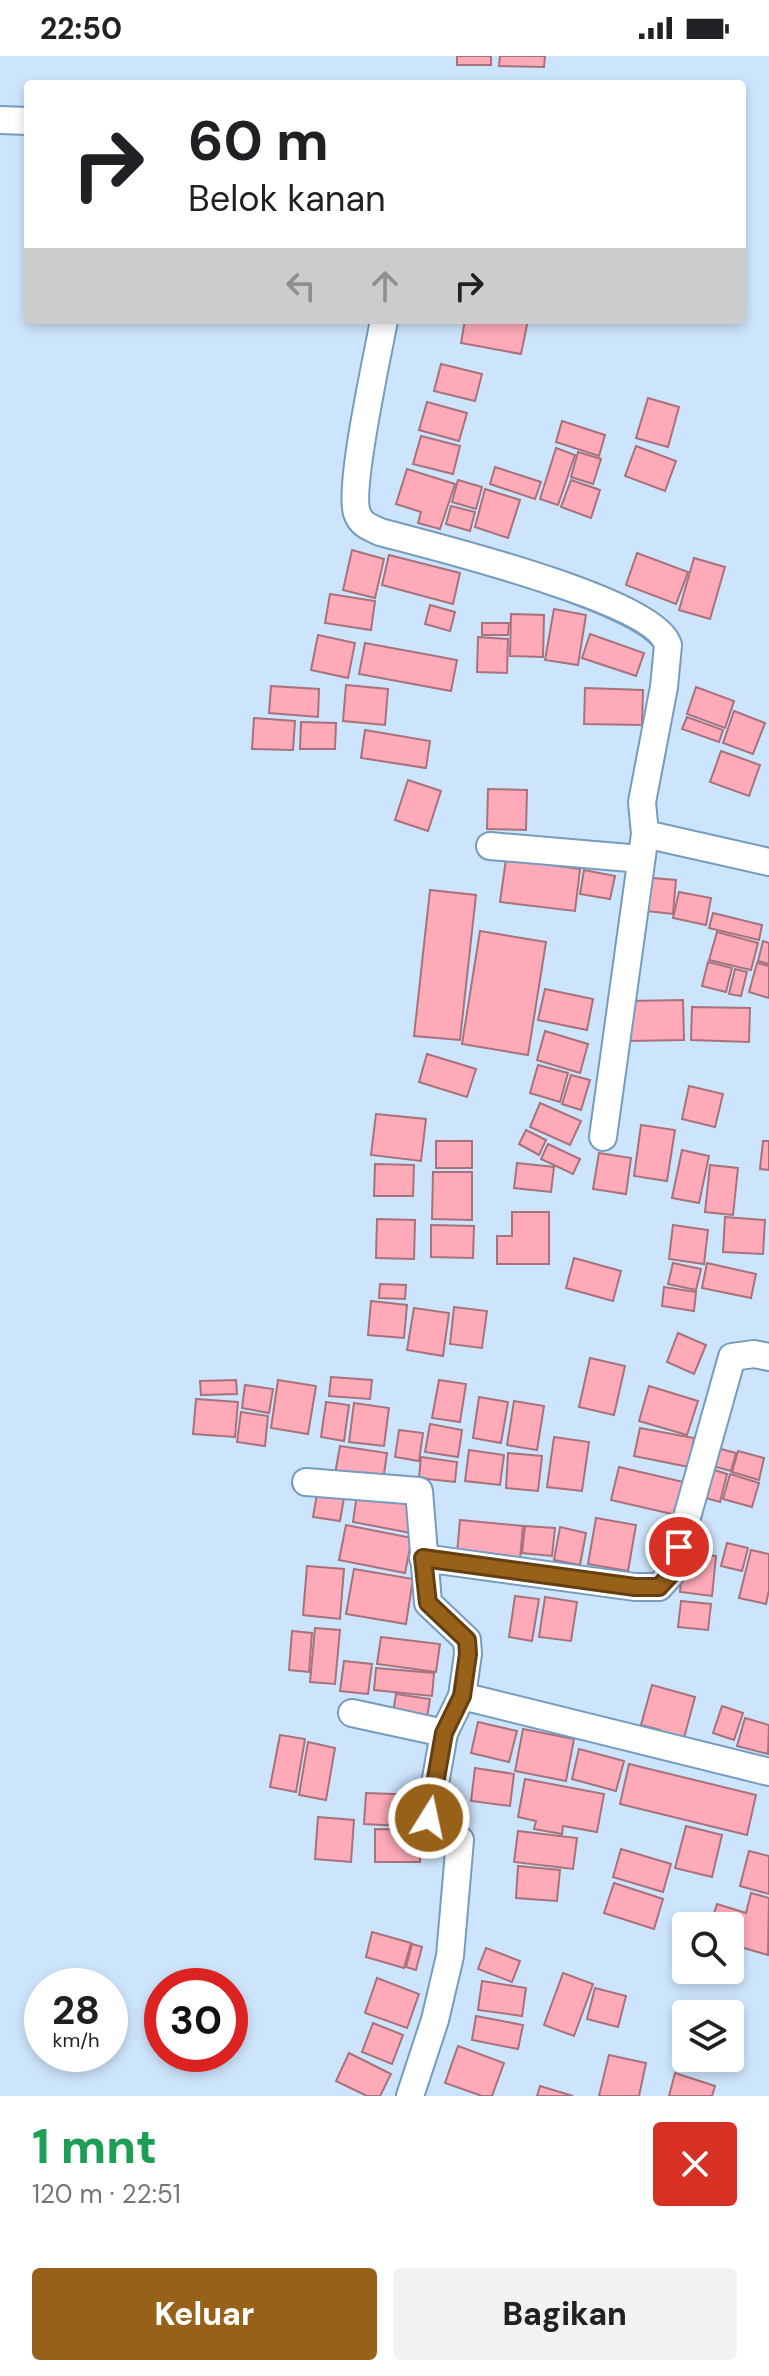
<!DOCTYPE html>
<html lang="id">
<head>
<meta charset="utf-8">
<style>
	:root { --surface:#fff; --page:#f2f2f2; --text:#202124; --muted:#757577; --accent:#98611a }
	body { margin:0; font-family:"DM Sans",sans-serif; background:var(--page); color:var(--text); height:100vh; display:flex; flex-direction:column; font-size:30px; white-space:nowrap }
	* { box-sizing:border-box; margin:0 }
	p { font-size:26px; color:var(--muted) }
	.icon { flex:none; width:44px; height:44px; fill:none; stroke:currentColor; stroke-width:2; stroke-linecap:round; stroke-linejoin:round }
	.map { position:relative; height:2040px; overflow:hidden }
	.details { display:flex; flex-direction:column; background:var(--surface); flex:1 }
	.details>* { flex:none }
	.guide { position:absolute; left:24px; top:24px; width:722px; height:244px; border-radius:8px; box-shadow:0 4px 12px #0003; background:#fff; color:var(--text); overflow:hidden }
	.tools { position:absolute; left:672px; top:1856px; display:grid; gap:16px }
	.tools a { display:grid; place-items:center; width:72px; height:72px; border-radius:8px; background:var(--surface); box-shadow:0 4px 12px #0003; font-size:40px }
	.speed { position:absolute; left:24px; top:1912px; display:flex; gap:16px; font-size:40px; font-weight:700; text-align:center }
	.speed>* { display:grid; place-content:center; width:104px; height:104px; border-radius:50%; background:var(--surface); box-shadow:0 4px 12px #0003; line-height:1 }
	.speed small { font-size:20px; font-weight:400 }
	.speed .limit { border:12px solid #d22; background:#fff; color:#111 }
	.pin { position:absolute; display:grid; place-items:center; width:68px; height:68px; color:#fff; margin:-34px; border:4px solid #fff; border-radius:50%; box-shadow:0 2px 8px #0007 }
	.me { position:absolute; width:88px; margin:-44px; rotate:10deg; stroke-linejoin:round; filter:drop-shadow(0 0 6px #0008) }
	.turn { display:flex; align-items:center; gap:28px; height:168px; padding:0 32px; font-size:36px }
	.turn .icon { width:104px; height:104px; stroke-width:2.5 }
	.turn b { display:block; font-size:56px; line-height:68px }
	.lanes { display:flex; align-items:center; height:76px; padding:0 32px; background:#0003; justify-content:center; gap:40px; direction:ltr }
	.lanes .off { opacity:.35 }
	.round { display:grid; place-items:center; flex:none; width:84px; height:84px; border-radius:8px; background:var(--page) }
	.summary { display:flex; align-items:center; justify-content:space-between; height:136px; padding:0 32px }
	h1 { font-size:48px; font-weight:800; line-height:60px; color:#1e9e55 }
	.primary-button { display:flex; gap:16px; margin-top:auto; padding:16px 32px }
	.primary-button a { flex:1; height:92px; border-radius:8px; background:var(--accent); color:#fff; font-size:32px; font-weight:800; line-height:92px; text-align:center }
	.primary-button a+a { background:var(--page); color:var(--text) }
	.status { display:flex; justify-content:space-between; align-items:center; height:56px; padding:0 40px; background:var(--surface); direction:ltr }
	.status svg { height:22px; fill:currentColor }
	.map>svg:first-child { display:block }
	.building { fill:#feaab9; stroke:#a7727b; stroke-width:2 }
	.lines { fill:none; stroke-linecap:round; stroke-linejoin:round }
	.minor-casing { stroke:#759bbf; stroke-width:30 }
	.minor { stroke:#fff; stroke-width:26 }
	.route-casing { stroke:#633f11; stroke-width:20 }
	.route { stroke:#98611a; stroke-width:14 }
</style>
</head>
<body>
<div class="status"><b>22:50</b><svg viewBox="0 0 49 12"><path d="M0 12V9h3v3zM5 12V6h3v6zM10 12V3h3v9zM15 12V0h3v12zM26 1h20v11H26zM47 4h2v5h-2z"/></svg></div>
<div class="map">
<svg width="769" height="2040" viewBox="0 0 769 2040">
	<rect width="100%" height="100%" fill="#cde5fc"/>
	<!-- building -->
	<g class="building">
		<rect x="457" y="0" width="34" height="9"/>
		<path d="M 500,0 L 545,0 L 544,11 L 499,10 Z"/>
		<path d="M 465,264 L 528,264 L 521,298 L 461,287 Z"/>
		<path d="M 441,308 L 482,318 L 475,345 L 434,335 Z"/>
		<path d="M 648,342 L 679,351 L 668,391 L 636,382 Z"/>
		<path d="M 427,346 L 467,357 L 459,385 L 419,374 Z"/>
		<path d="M 562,365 L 605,379 L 599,400 L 556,386 Z"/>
		<path d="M 421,380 L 460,390 L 453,418 L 413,408 Z"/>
		<path d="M 636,390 L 676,405 L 665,435 L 625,420 Z"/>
		<path d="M 556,392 L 575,399 L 558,449 L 540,443 Z"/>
		<path d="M 578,396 L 601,403 L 593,428 L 571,421 Z"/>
		<path d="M 495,411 L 541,426 L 535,443 L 490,428 Z"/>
		<path d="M 407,413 L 455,428 L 440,473 L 418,467 L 421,456 L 396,448 Z"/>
		<path d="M 458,424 L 482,431 L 476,453 L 452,446 Z"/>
		<path d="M 571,424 L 600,434 L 591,462 L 561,451 Z"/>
		<path d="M 485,433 L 520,444 L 508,482 L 475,471 Z"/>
		<path d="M 451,450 L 475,456 L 470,475 L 446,468 Z"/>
		<path d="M 352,494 L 384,503 L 375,542 L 343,534 Z"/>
		<path d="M 637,497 L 688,516 L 676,548 L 626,529 Z"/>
		<path d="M 389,499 L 460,517 L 453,548 L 382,529 Z"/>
		<path d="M 694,502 L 725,511 L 710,563 L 679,554 Z"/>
		<path d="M 330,538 L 375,545 L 371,574 L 325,567 Z"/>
		<path d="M 430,549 L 455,556 L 450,575 L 425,568 Z"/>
		<path d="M 554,553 L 586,559 L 578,609 L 545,604 Z"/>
		<path d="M 511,558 L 544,559 L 543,601 L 510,600 Z"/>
		<path d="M 482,567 L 509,567 L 508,579 L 482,579 Z"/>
		<path d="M 590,578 L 644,597 L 636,620 L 582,602 Z"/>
		<path d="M 318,579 L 355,587 L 348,622 L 311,614 Z"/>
		<path d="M 478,581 L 508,583 L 507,617 L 477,616 Z"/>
		<path d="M 365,587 L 457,604 L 451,635 L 359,618 Z"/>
		<path d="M 346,629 L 388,633 L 385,669 L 343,665 Z"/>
		<path d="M 271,630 L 319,633 L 318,661 L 269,657 Z"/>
		<path d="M 696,631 L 734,645 L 725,672 L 687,658 Z"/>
		<path d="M 585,632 L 643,634 L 642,669 L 584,668 Z"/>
		<path d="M 734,655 L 765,667 L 753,698 L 723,687 Z"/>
		<path d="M 687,661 L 723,674 L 719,686 L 682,673 Z"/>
		<path d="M 254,662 L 295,665 L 293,694 L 252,693 Z"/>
		<path d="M 301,666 L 336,667 L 335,693 L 300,693 Z"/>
		<path d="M 365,674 L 430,685 L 426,712 L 361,702 Z"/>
		<path d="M 721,695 L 760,709 L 749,740 L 710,726 Z"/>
		<path d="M 408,724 L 441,735 L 428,775 L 395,764 Z"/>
		<path d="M 488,733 L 527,734 L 526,774 L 487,773 Z"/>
		<path d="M 506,803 L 580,813 L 575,855 L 500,846 Z"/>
		<path d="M 584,814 L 615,820 L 610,843 L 580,838 Z"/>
		<path d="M 641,821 L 676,824 L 673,858 L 638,854 Z"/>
		<path d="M 430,834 L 476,839 L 460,984 L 414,980 Z"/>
		<path d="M 679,836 L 711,842 L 706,869 L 673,862 Z"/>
		<path d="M 713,857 L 762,869 L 759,884 L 709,872 Z"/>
		<path d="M 480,875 L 546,886 L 528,999 L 462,988 Z"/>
		<path d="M 717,876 L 758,887 L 751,914 L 709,904 Z"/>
		<path d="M 763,885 L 769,887 L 769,908 L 758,905 Z"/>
		<path d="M 708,906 L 732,912 L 726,936 L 702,930 Z"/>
		<path d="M 757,907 L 769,910 L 769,942 L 749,936 Z"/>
		<path d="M 735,913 L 747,916 L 741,940 L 729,938 Z"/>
		<path d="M 545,933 L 593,943 L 587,974 L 538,964 Z"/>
		<path d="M 683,944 L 684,984 L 628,985 L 628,945 Z"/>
		<path d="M 692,951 L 750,952 L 749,986 L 691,984 Z"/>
		<path d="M 545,975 L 588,988 L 580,1017 L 537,1004 Z"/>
		<path d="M 427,998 L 476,1013 L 467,1041 L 419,1026 Z"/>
		<path d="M 538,1009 L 568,1017 L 560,1046 L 530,1037 Z"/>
		<path d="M 571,1019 L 590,1024 L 581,1054 L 562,1048 Z"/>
		<path d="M 689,1030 L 723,1038 L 715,1071 L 682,1063 Z"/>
		<path d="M 540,1047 L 581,1065 L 570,1089 L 530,1071 Z"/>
		<path d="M 376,1058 L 426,1063 L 421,1105 L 371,1099 Z"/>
		<path d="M 641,1069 L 675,1074 L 667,1125 L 634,1120 Z"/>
		<path d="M 526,1074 L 546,1084 L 539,1099 L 519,1088 Z"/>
		<rect x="436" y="1085" width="36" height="27"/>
		<path d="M 763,1085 L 769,1085 L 769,1114 L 760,1113 Z"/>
		<path d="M 548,1088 L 580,1103 L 573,1118 L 541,1103 Z"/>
		<path d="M 682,1094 L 709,1100 L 699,1147 L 672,1142 Z"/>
		<path d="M 599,1097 L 631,1102 L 626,1138 L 593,1133 Z"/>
		<path d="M 517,1107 L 554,1111 L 551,1136 L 514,1132 Z"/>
		<path d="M 375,1108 L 414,1109 L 413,1140 L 374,1140 Z"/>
		<path d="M 710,1109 L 738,1112 L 733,1159 L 705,1156 Z"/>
		<path d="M 433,1116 L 472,1116 L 472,1164 L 432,1163 Z"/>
		<path d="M 512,1156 L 549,1156 L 549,1208 L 497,1208 L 497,1180 L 512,1180 Z"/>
		<path d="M 725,1161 L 765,1164 L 763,1198 L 723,1196 Z"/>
		<path d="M 377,1163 L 415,1164 L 414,1203 L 376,1202 Z"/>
		<path d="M 431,1169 L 474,1170 L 473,1202 L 431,1201 Z"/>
		<path d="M 673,1169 L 708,1174 L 704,1208 L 669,1203 Z"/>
		<path d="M 574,1202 L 621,1215 L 613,1245 L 566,1232 Z"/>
		<path d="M 673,1207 L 701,1213 L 696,1234 L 668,1228 Z"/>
		<path d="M 707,1207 L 756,1218 L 751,1242 L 702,1232 Z"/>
		<path d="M 380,1228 L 406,1229 L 405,1243 L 379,1242 Z"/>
		<path d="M 664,1231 L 696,1236 L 694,1255 L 662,1250 Z"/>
		<path d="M 371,1245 L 407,1249 L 404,1282 L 368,1279 Z"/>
		<path d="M 454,1251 L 487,1255 L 482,1292 L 450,1288 Z"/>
		<path d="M 414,1252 L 449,1257 L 443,1300 L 407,1294 Z"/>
		<path d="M 678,1277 L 706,1289 L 694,1318 L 667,1306 Z"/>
		<path d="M 590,1302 L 625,1310 L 614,1359 L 579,1351 Z"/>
		<path d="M 331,1321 L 372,1324 L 370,1343 L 329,1340 Z"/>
		<path d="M 236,1324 L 237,1338 L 201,1339 L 200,1325 Z"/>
		<path d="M 278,1324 L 316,1330 L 308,1378 L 271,1372 Z"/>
		<path d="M 439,1324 L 466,1328 L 460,1366 L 432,1362 Z"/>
		<path d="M 245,1329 L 273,1333 L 269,1357 L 242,1352 Z"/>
		<path d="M 649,1330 L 698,1345 L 687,1379 L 639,1365 Z"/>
		<path d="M 479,1341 L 508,1346 L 501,1387 L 473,1382 Z"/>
		<path d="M 196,1343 L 238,1346 L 235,1381 L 193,1378 Z"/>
		<path d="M 514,1345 L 544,1350 L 537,1394 L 507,1389 Z"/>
		<path d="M 326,1346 L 349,1349 L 344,1385 L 321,1381 Z"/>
		<path d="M 354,1347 L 389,1352 L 384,1390 L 349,1386 Z"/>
		<path d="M 241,1356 L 268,1360 L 265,1390 L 237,1386 Z"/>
		<path d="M 430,1368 L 462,1374 L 458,1401 L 425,1396 Z"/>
		<path d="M 640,1372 L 694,1382 L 689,1411 L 634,1400 Z"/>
		<path d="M 399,1374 L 423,1377 L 419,1405 L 395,1401 Z"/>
		<path d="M 554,1381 L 589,1386 L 582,1435 L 547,1431 Z"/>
		<path d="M 340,1390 L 387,1397 L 383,1425 L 335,1418 Z"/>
		<path d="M 717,1392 L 736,1397 L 731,1415 L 713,1410 Z"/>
		<path d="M 469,1394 L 504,1399 L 500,1429 L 465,1425 Z"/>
		<path d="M 738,1395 L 764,1402 L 759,1424 L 732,1416 Z"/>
		<path d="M 508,1397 L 542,1400 L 538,1435 L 506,1432 Z"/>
		<path d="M 421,1401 L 457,1406 L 455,1426 L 419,1422 Z"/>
		<path d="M 619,1411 L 692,1428 L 685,1461 L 611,1444 Z"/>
		<path d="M 708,1412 L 727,1418 L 720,1446 L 699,1440 Z"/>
		<path d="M 730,1418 L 759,1427 L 752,1451 L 723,1443 Z"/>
		<path d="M 318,1432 L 345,1436 L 340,1465 L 313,1461 Z"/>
		<path d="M 357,1438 L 416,1448 L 411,1477 L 353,1466 Z"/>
		<path d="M 596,1462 L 636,1469 L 628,1515 L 588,1508 Z"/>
		<path d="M 460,1464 L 523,1470 L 520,1503 L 457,1497 Z"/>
		<path d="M 346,1469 L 412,1482 L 405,1517 L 339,1504 Z"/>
		<path d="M 657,1469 L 681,1474 L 675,1499 L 652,1493 Z"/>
		<path d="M 525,1470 L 555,1472 L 552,1500 L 522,1497 Z"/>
		<path d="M 560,1471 L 586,1477 L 580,1509 L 554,1504 Z"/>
		<path d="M 727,1487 L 748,1492 L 742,1515 L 721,1510 Z"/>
		<path d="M 751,1494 L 769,1498 L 769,1534 L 766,1548 L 739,1542 Z"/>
		<path d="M 684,1497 L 716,1500 L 712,1540 L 680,1536 Z"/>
		<path d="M 307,1510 L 344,1513 L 340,1563 L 303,1559 Z"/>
		<path d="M 354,1513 L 413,1523 L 406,1568 L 346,1558 Z"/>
		<path d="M 515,1540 L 539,1543 L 532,1585 L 509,1581 Z"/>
		<path d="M 545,1541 L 577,1546 L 571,1585 L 539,1581 Z"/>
		<path d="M 681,1545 L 711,1548 L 708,1574 L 678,1571 Z"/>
		<path d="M 315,1572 L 340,1574 L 335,1628 L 310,1626 Z"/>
		<path d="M 292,1575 L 312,1577 L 309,1616 L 289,1614 Z"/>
		<path d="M 381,1581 L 440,1588 L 436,1616 L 377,1608 Z"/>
		<path d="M 344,1605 L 372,1608 L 368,1638 L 340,1635 Z"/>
		<path d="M 376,1612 L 434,1617 L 432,1640 L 374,1634 Z"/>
		<path d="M 652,1629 L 695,1641 L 681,1693 L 657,1686 L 660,1674 L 641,1669 Z"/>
		<path d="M 396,1638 L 430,1643 L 426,1668 L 392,1663 Z"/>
		<path d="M 722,1650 L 743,1657 L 734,1684 L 713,1677 Z"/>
		<path d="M 745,1662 L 769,1669 L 768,1698 L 737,1690 Z"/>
		<path d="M 478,1666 L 517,1675 L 509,1706 L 471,1697 Z"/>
		<path d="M 523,1673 L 574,1683 L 566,1725 L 515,1715 Z"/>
		<path d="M 280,1679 L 305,1683 L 296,1736 L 270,1731 Z"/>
		<path d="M 308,1686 L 335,1692 L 326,1744 L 299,1739 Z"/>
		<path d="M 579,1693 L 624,1705 L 616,1735 L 572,1723 Z"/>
		<path d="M 629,1708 L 756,1739 L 747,1779 L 620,1748 Z"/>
		<path d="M 475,1712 L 514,1718 L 510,1750 L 471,1745 Z"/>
		<path d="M 525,1723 L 604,1738 L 597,1776 L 563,1770 L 562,1778 L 534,1773 L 536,1765 L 518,1761 Z"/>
		<path d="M 366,1737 L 421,1739 L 420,1771 L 364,1768 Z"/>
		<path d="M 318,1761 L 354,1764 L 351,1806 L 315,1803 Z"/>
		<path d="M 686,1770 L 722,1779 L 712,1821 L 675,1812 Z"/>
		<path d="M 375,1773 L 421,1774 L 420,1806 L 375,1806 Z"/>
		<path d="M 518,1775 L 577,1782 L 573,1813 L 514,1806 Z"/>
		<path d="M 621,1793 L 671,1808 L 663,1836 L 613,1821 Z"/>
		<path d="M 749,1795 L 769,1800 L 769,1838 L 740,1830 Z"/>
		<path d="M 518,1810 L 560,1814 L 557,1845 L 516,1842 Z"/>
		<path d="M 614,1827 L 663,1843 L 654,1873 L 604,1857 Z"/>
		<path d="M 751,1837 L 769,1842 L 768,1899 L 730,1888 L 730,1870 L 710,1870 L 717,1848 L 746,1857 Z"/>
		<path d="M 372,1876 L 411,1887 L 404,1912 L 366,1901 Z"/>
		<path d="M 412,1888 L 422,1891 L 416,1914 L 406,1911 Z"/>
		<path d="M 486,1892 L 520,1905 L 512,1926 L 478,1913 Z"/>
		<path d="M 563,1917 L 593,1928 L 574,1980 L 544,1969 Z"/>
		<path d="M 377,1922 L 419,1938 L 407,1972 L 365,1957 Z"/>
		<path d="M 482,1925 L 526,1932 L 522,1960 L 478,1954 Z"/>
		<path d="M 595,1932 L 626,1940 L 618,1971 L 587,1963 Z"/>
		<path d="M 476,1960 L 523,1969 L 518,1993 L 472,1984 Z"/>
		<path d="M 373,1967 L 403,1979 L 392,2008 L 362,1996 Z"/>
		<path d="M 458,1990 L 504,2007 L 492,2040 L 482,2040 L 445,2027 Z"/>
		<path d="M 349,1997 L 391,2018 L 380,2040 L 367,2040 L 336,2025 Z"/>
		<path d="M 609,1999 L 646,2007 L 639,2040 L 599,2040 Z"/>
		<path d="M 675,2017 L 715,2030 L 712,2040 L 669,2040 Z"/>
		<path d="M 540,2030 L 573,2040 L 537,2040 Z"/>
	</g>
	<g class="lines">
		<!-- minor casing -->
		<g class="minor-casing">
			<g id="minor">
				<path d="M 0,64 L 28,65"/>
				<path d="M 384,264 C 378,298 348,432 357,457 C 361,469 370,471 380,476 C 428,489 655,544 668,589 L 664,631 L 642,746 L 645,778 L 603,1081"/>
				<path d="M 645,778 L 769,806"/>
				<path d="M 490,790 L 641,803"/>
				<path d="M 306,1426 L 419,1435 L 428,1547 L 467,1584 L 468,1598 L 462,1640 L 444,1677 L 429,1762 L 460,1784 L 450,1900 L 435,1964 L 410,2040"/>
				<path d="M 423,1502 L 635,1531 L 659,1531 L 671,1518 L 732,1301 L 754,1298 L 769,1301"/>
				<path d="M 462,1640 L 769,1716"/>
				<path d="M 352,1657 L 444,1677"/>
			</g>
		</g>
		<!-- minor -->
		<use href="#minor" class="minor"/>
	</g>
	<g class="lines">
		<!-- route casing -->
		<g class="route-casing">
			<path id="route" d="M 429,1762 L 444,1677 L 462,1640 L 468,1598 L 467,1584 L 428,1547 L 423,1502 L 635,1531 L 659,1531 L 671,1518 L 679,1491"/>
		</g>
		<!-- route -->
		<use href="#route" class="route"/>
	</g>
</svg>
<div class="tools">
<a><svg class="icon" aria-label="search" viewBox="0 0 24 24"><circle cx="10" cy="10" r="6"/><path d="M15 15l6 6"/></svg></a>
<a><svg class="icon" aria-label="layers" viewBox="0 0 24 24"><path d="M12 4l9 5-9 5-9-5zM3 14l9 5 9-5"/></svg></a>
</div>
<div class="speed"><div>28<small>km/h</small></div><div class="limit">30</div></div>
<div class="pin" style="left:679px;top:1491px;background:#d93025"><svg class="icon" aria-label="arrive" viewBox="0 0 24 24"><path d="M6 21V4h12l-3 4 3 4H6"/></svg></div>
<svg class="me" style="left:429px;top:1762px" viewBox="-20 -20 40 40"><circle r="17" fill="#98611a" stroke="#fff" stroke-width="3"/><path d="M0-11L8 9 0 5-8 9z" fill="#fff"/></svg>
<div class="guide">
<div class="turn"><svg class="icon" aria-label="right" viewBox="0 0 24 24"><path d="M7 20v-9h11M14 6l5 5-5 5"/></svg><div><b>60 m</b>Belok kanan</div></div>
<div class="lanes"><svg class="icon off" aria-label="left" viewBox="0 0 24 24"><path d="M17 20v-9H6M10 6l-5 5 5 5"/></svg><svg class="icon off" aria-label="ahead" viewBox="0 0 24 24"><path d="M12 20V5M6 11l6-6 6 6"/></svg><svg class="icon" aria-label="right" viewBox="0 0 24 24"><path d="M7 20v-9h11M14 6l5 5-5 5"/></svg></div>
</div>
</div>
<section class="details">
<div class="summary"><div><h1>1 mnt</h1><p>120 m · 22:51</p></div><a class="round" style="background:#d93025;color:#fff"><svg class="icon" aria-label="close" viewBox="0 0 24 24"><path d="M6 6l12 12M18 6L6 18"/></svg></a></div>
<div class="primary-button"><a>Keluar</a><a>Bagikan</a></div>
</section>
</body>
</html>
